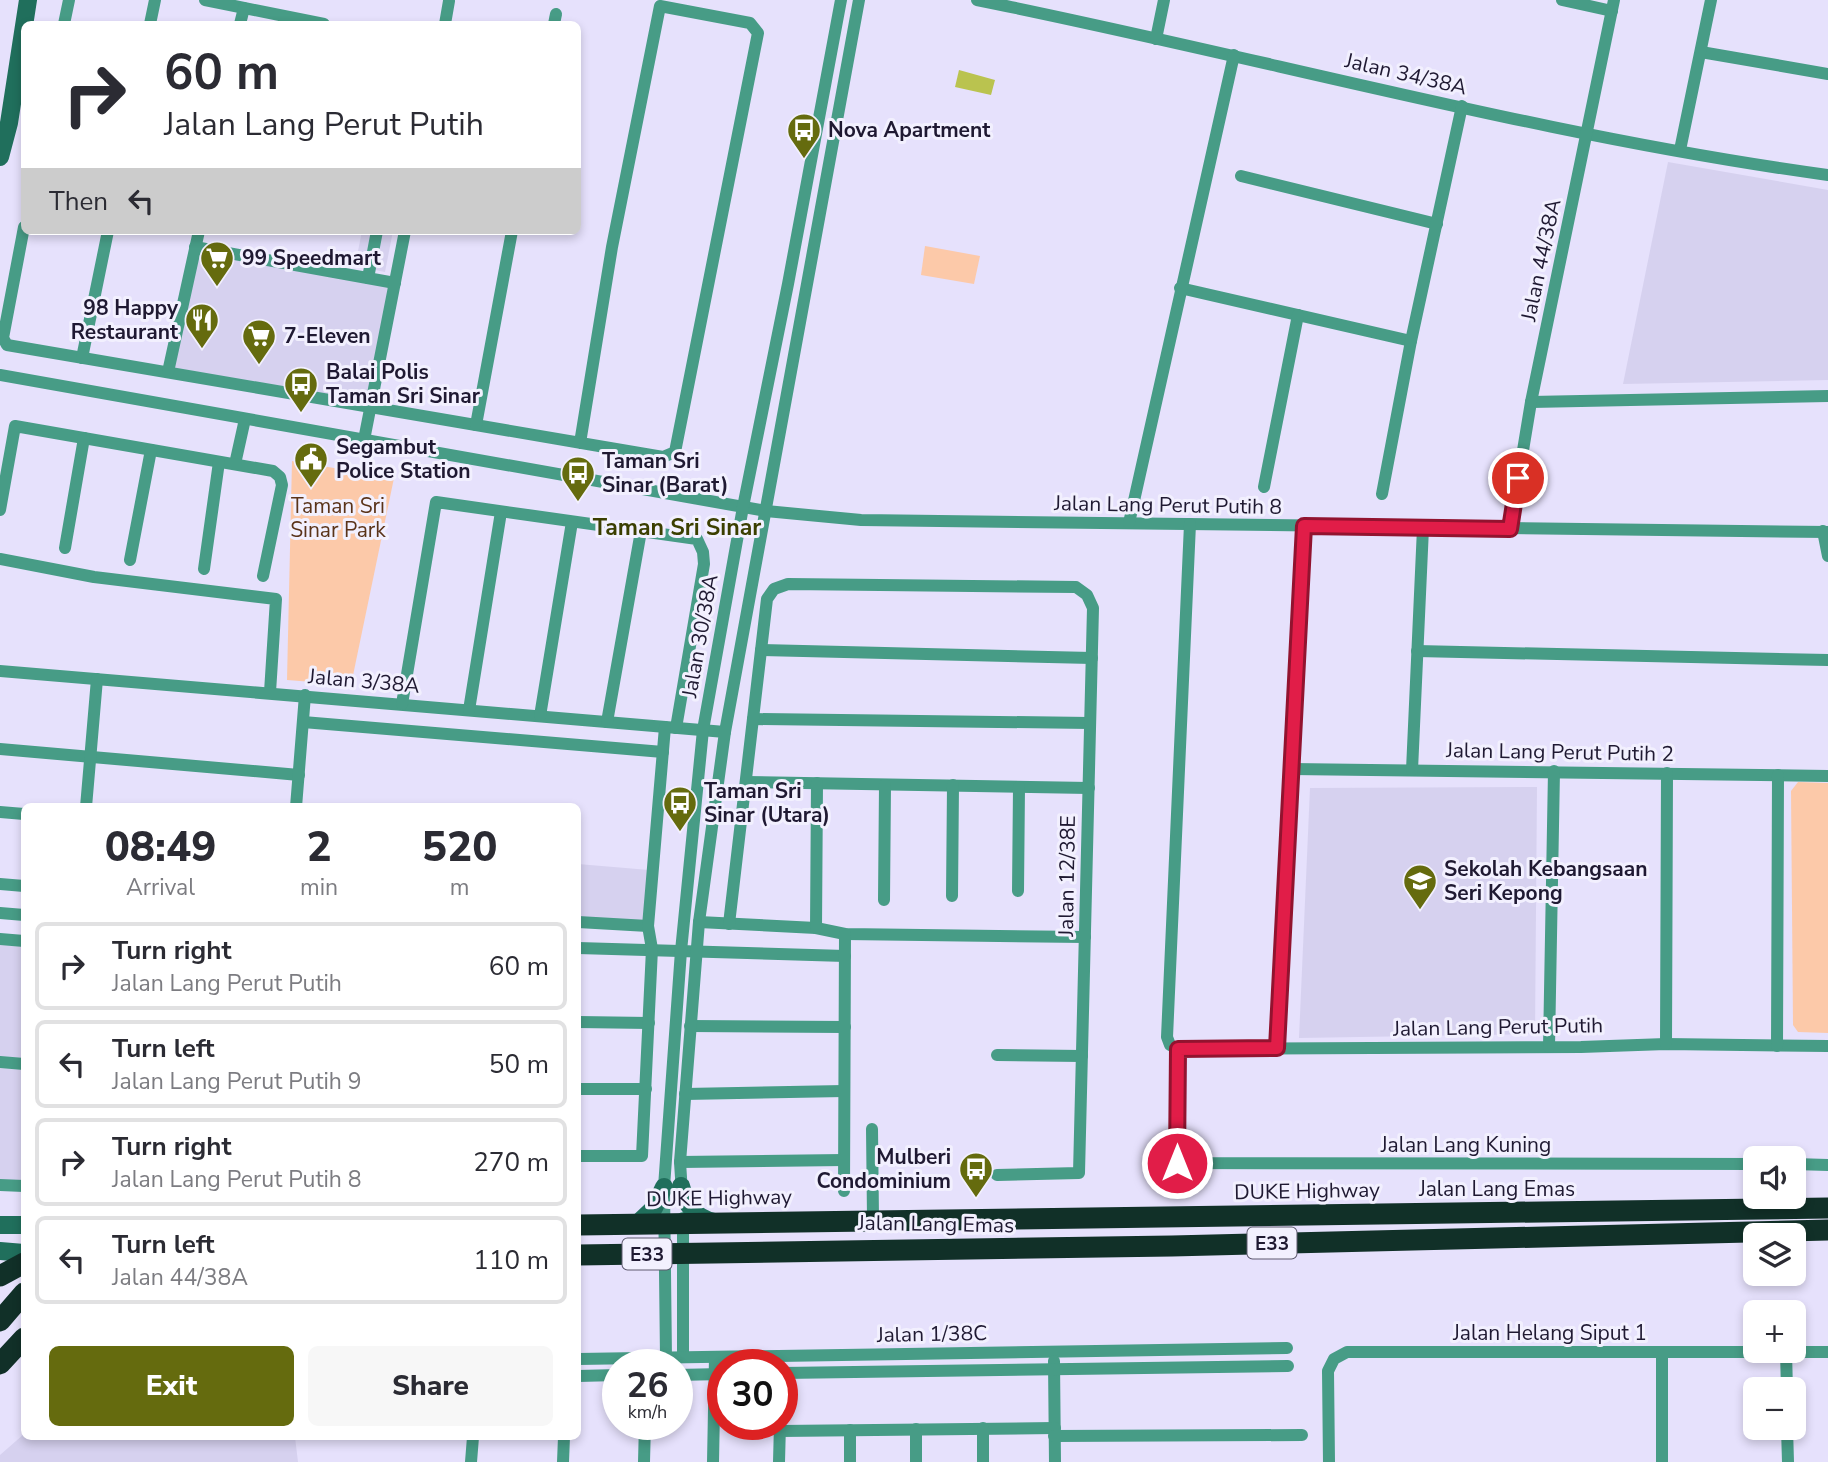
<!DOCTYPE html>
<html lang="en">
<head>
<meta charset="utf-8">
<style>
	:root { --surface:#fff; --page:#f7f7f7; --text:#2b2b33; --muted:#7c7c81; --line:#e1e1e2; --accent:#656b0e }
	body { margin:0; font-family:"Nunito Sans",sans-serif; background:var(--page); color:var(--text); height:100vh; display:flex; flex-direction:column; font-size:26px; white-space:nowrap }
	* { box-sizing:border-box; margin:0 }
	p { font-size:23px; color:var(--muted) }
	.icon { flex:none; width:38px; height:38px; fill:none; stroke:currentColor; stroke-width:2; stroke-linecap:round; stroke-linejoin:round }
	.map { position:relative; flex:1; overflow:hidden }
	.panel { position:absolute; left:21px; top:803px; width:560px; height:637px; display:flex; flex-direction:column; background:var(--surface); border-radius:10px; box-shadow:0 4px 10px #0003 }
	.panel>* { flex:none }
	.banner { position:absolute; left:21px; top:21px; width:560px; height:214px; border-radius:10px; box-shadow:0 4px 10px #0003; background:#fff; color:var(--text); overflow:hidden }
	.controls { position:absolute; left:1743px; top:1146px; display:grid; gap:14px }
	.controls a { display:grid; place-items:center; width:63px; height:63px; border-radius:10px; background:var(--surface); box-shadow:0 4px 10px #0003; font-size:35px }
	.speed { position:absolute; left:602px; top:1349px; display:flex; gap:14px; font-size:35px; font-weight:700; text-align:center }
	.speed>* { display:grid; place-content:center; width:91px; height:91px; border-radius:50%; background:var(--surface); box-shadow:0 4px 10px #0003; line-height:1 }
	.speed small { font-size:18px; font-weight:400 }
	.speed .limit { border:10px solid #d22; background:#fff; color:#111 }
	.pin { position:absolute; display:grid; place-items:center; width:60px; height:60px; color:#fff; margin:-30px; border:4px solid #fff; border-radius:50%; box-shadow:0 2px 7px #0007 }
	.me { position:absolute; width:77px; margin:-38px; rotate:0deg; stroke-linejoin:round; filter:drop-shadow(0 0 5px #0008) }
	.turn { display:flex; align-items:center; gap:24px; height:147px; padding:0 28px; font-size:32px }
	.turn .icon { width:91px; height:91px; stroke-width:2.5 }
	.turn b { display:block; font-size:49px; line-height:60px }
	.then { display:flex; align-items:center; height:66px; padding:0 28px; background:#0003; gap:14px; font-size:26px }
	.eta { display:flex; justify-content:space-evenly; align-items:center; height:119px; text-align:center }
	.eta b { font-size:42px; font-weight:800; line-height:49px }
	.primary-button { display:flex; gap:14px; margin-top:auto; padding:14px 28px }
	.primary-button a { flex:1; height:80px; border-radius:10px; background:var(--accent); color:#fff; font-size:28px; font-weight:800; line-height:80px; text-align:center }
	.primary-button a+a { background:var(--page); color:var(--text) }
	ul { padding:0; list-style:none }
	li { display:flex; align-items:center; gap:21px; height:88px; margin:0 14px 10px; padding:0 14px; border:4px solid var(--line); border-radius:10px }
	li div { flex:1 }
	li b { display:block; font-size:26px }
	li em { font-style:normal }
	.map>svg:first-child { display:block }
	.built { fill:#d6d1ef }
	.green { fill:#fcc9a9 }
	.water { fill:#bac34f }
	.lines { fill:none; stroke-linecap:round; stroke-linejoin:round }
	.street { stroke:#479c86; stroke-width:12 }
	.secondary { stroke:#206f5c; stroke-width:18 }
	.highway { stroke:#113028; stroke-width:21 }
	.route-casing { stroke:#92132f; stroke-width:18 }
	.route { stroke:#e11d48; stroke-width:12 }
	.labels { text-anchor:middle; stroke-width:6; stroke-linejoin:round; paint-order:stroke }
	.shield { fill:#f2f0fe; stroke:#5e5a6f; stroke-width:2 }
	.shield-label { font-size:19px; font-weight:bold; fill:#1f1932 }
	.street-label { font-size:21px; fill:#1f1932; stroke:#f2f0fe }
	.poi-label { font-size:21px; font-weight:bold; fill:#1f1932; stroke:#f2f0fe; text-anchor:start }
	.park-label { font-size:21px; fill:#5a3319; stroke:#f2f0fe }
	.neighbourhood-label { font-size:23px; font-weight:bold; fill:#3b3f00; stroke:#f2f0fe }
</style>
</head>
<body>
<div class="map">
<svg width="1828" height="1462" viewBox="0 0 1828 1462">
	<rect width="100%" height="100%" fill="#e6e1fc"/>
	<!-- built -->
	<g class="built">
		<path d="M 1668,162 L 1828,190 L 1828,380 L 1623,384 Z"/>
		<path d="M 362,231 L 393,231 L 385,272 L 355,266 Z"/>
		<path d="M 199,252 L 389,287 L 368,401 L 174,368 Z"/>
		<path d="M 1537,787 L 1535,1034 L 1299,1038 L 1310,788 Z"/>
		<path d="M 578,864 L 649,870 L 644,921 L 578,917 Z"/>
		<path d="M 0,944 L 24,946 L 24,1182 L 0,1181 Z"/>
		<path d="M 24,1434 L 24,1437 L 295,1437 L 298,1462 L 0,1462 L 0,1455 Z"/>
	</g>
	<!-- green -->
	<g class="green">
		<path d="M 925,246 L 980,256 L 974,284 L 921,275 Z"/>
		<path d="M 292,461 L 394,478 L 351,685 L 287,680 Z"/>
		<path d="M 1798,782 L 1828,783 L 1828,1033 L 1798,1032 L 1793,1025 L 1791,791 Z"/>
	</g>
	<!-- water -->
	<path class="water" d="M 959,70 L 995,80 L 991,95 L 955,87 Z"/>
	<g class="lines">
		<!-- street -->
		<g class="street">
			<path d="M 205,0 L 324,24"/>
			<path d="M 977,0 C 1261,57 1541,136 1828,175"/>
			<path d="M 1562,0 L 1612,11"/>
			<path d="M 64,24 L 69,0"/>
			<path d="M 150,24 L 155,0"/>
			<path d="M 240,24 L 244,8"/>
			<path d="M 445,24 L 449,1"/>
			<path d="M 554,24 L 556,14"/>
			<path d="M 1156,39 L 1164,0"/>
			<path d="M 1701,52 L 1828,74"/>
			<path d="M 1680,150 L 1711,0"/>
			<path d="M 1241,176 L 1437,224"/>
			<path d="M 24,227 L 3,338 L 7,345 L 663,457 L 675,452 L 758,33 L 750,23 L 660,6 L 612,247 L 580,443"/>
			<path d="M 195,247 L 395,283"/>
			<path d="M 368,278 L 377,231"/>
			<path d="M 1180,288 L 1411,341"/>
			<path d="M 82,358 L 108,231"/>
			<path d="M 168,372 L 199,231"/>
			<path d="M 0,375 L 766,511 L 861,520 L 1828,532"/>
			<path d="M 1531,402 L 1828,396"/>
			<path d="M 476,425 L 512,231"/>
			<path d="M 364,440 L 405,231"/>
			<path d="M 235,464 L 245,419"/>
			<path d="M 1264,487 L 1298,315"/>
			<path d="M 1382,494 L 1411,341 L 1462,106"/>
			<path d="M 0,510 L 15,426 L 273,471 L 280,477 L 282,485 L 263,576"/>
			<path d="M 1129,523 L 1234,55"/>
			<path d="M 1190,524 L 1167,1037 L 1170,1045 L 1178,1049 L 1581,1047 L 1666,1044 L 1828,1046"/>
			<path d="M 1510,529 L 1531,402 L 1614,0"/>
			<path d="M 1823,531 L 1828,556"/>
			<path d="M 65,548 L 84,438"/>
			<path d="M 0,559 L 94,577 L 276,599 L 270,692"/>
			<path d="M 130,560 L 151,450"/>
			<path d="M 204,569 L 219,462"/>
			<path d="M 761,650 L 1092,658"/>
			<path d="M 1417,651 L 1828,660"/>
			<path d="M 0,671 L 725,732"/>
			<path d="M 402,704 L 436,502 L 697,539 L 703,552 L 704,564 L 676,728"/>
			<path d="M 469,710 L 501,512"/>
			<path d="M 540,716 L 572,522"/>
			<path d="M 753,719 L 1090,723"/>
			<path d="M 303,722 L 663,752"/>
			<path d="M 607,722 L 641,531"/>
			<path d="M 0,749 L 299,775"/>
			<path d="M 1292,769 L 1828,776"/>
			<path d="M 1412,770 L 1423,528"/>
			<path d="M 746,782 L 1089,788"/>
			<path d="M 86,807 L 97,679"/>
			<path d="M 296,807 L 305,695"/>
			<path d="M 0,812 L 24,814"/>
			<path d="M 0,884 L 24,886"/>
			<path d="M 1018,891 L 1019,787"/>
			<path d="M 952,896 L 953,785"/>
			<path d="M 884,900 L 885,785"/>
			<path d="M 0,913 L 24,915"/>
			<path d="M 578,922 L 648,926"/>
			<path d="M 699,922 L 816,928 L 845,934 L 1085,937"/>
			<path d="M 729,924 L 767,599 L 774,589 L 788,584 L 1076,587 L 1087,595 L 1093,608 L 1079,1173 L 997,1175"/>
			<path d="M 816,928 L 817,783"/>
			<path d="M 0,939 L 24,941"/>
			<path d="M 578,948 L 845,956"/>
			<path d="M 578,1022 L 649,1023"/>
			<path d="M 690,1026 L 845,1027"/>
			<path d="M 1666,1044 L 1667,773"/>
			<path d="M 1777,1046 L 1778,775"/>
			<path d="M 1549,1047 L 1554,771"/>
			<path d="M 1277,1048 L 1304,526"/>
			<path d="M 1178,1049 L 1177,1163 L 1755,1164"/>
			<path d="M 997,1055 L 1082,1056"/>
			<path d="M 0,1062 L 24,1064"/>
			<path d="M 578,1089 L 646,1089"/>
			<path d="M 685,1094 L 844,1091"/>
			<path d="M 872,1129 L 873,1218"/>
			<path d="M 578,1156 L 642,1156 L 652,949 L 648,926 L 665,727"/>
			<path d="M 680,1162 L 844,1160"/>
			<path d="M 1794,1164 L 1828,1165"/>
			<path d="M 0,1185 L 24,1186"/>
			<path d="M 844,1191 L 845,934"/>
			<path d="M 682,1193 L 680,1162 L 699,922 L 725,732 L 859,0"/>
			<path d="M 683,1218 L 683,1357"/>
			<path d="M 1786,1352 L 1787,1390"/>
			<path d="M 1662,1353 L 1662,1462"/>
			<path d="M 666,1358 L 664,1187 L 681,951 L 703,730 L 743,507 L 788,284 L 841,0"/>
			<path d="M 578,1359 L 1287,1348"/>
			<path d="M 1054,1361 L 1055,1462"/>
			<path d="M 782,1373 L 1288,1366"/>
			<path d="M 677,1375 L 722,1374"/>
			<path d="M 578,1376 L 618,1375"/>
			<path d="M 1787,1428 L 1788,1462"/>
			<path d="M 850,1430 L 850,1462"/>
			<path d="M 780,1431 L 1055,1428"/>
			<path d="M 1054,1436 L 1302,1435"/>
			<path d="M 471,1462 L 473,1437"/>
			<path d="M 563,1462 L 564,1437"/>
			<path d="M 644,1462 L 645,1424"/>
			<path d="M 713,1462 L 715,1357"/>
			<path d="M 779,1462 L 780,1424"/>
			<path d="M 916,1462 L 916,1429"/>
			<path d="M 983,1462 L 983,1428"/>
			<path d="M 1329,1462 L 1328,1371 L 1334,1359 L 1347,1352 L 1828,1352"/>
		</g>
		<!-- secondary -->
		<g class="secondary">
			<path d="M 0,157 L 9,123 L 28,0"/>
			<path d="M 681,1186 C 686,1205 694,1217 714,1222"/>
			<path d="M 637,1224 L 654,1208 L 664,1187"/>
			<path d="M 0,1225 L 24,1225"/>
			<path d="M 0,1251 L 24,1253"/>
		</g>
		<!-- highway -->
		<g class="highway">
			<path d="M 578,1225 L 1828,1208"/>
			<path d="M 578,1255 L 1172,1246 L 1828,1230"/>
			<path d="M 0,1276 L 24,1263"/>
			<path d="M 0,1321 L 24,1293"/>
			<path d="M 0,1364 L 24,1338"/>
		</g>
	</g>
	<g class="lines">
		<!-- route casing -->
		<g class="route-casing">
			<path id="route" d="M 1177,1163 L 1178,1049 L 1277,1048 L 1304,526 L 1510,529 L 1518,478"/>
		</g>
		<!-- route -->
		<use href="#route" class="route"/>
	</g>
	<!-- icons -->
	<defs>
		<g id="bus-pin" transform="scale(1.75)"><path d="M0 17L-7.5 6A9.5 9.5 0 1 1 7.5 6Z" fill="#656b0e" stroke="#f2f0fe"/><path d="M-5-6H5V4H4V6H2V4H-2V6H-4V4H-5ZM-3.5-4V0h7V-4ZM-3.5 1.2v1.5H-2V1.2ZM2 1.2v1.5H3.5V1.2Z" fill="#fff"/></g>
		<g id="supermarket-pin" transform="scale(1.75)"><path d="M0 17L-7.5 6A9.5 9.5 0 1 1 7.5 6Z" fill="#656b0e" stroke="#f2f0fe"/><path d="M-6-5.5h2.5l.6 2H6L4.5 2H-2.5L-4.4-4H-6ZM-1.5 3.2a1.3 1.3 0 1 0 .1 0ZM3 3.2a1.3 1.3 0 1 0 .1 0Z" fill="#fff"/></g>
		<g id="restaurant-pin" transform="scale(1.75)"><path d="M0 17L-7.5 6A9.5 9.5 0 1 1 7.5 6Z" fill="#656b0e" stroke="#f2f0fe"/><path d="M-5-6h1v4h1v-4h1v4h1v-4h1v5L-1.5 .5V6h-2V.5L-5-1ZM5-6V6H3V1.5H1.5Q1.5-4 5-6Z" fill="#fff"/></g>
		<g id="civic-pin" transform="scale(1.75)"><path d="M0 17L-7.5 6A9.5 9.5 0 1 1 7.5 6Z" fill="#656b0e" stroke="#f2f0fe"/><path d="M-.6-6.5H3V-4.5H.6V-3L4-1V1h2V6H-6V1h2V-1L-.6-3ZM-1.2 2.5V6h2.4V2.5Z" fill="#fff"/></g>
		<g id="school-pin" transform="scale(1.75)"><path d="M0 17L-7.5 6A9.5 9.5 0 1 1 7.5 6Z" fill="#656b0e" stroke="#f2f0fe"/><path d="M0-5L7-2L0 1L-7-2ZM-4 1L0 2.5L4 1V4Q0 6-4 4Z" fill="#fff"/></g>
	</defs>
	<g fill-rule="evenodd">
		<use href="#bus-pin" x="804" y="130"/>
		<use href="#supermarket-pin" x="217" y="258"/>
		<use href="#restaurant-pin" x="202" y="320"/>
		<use href="#supermarket-pin" x="259" y="336"/>
		<use href="#bus-pin" x="301" y="384"/>
		<use href="#civic-pin" x="311" y="459"/>
		<use href="#bus-pin" x="578" y="473"/>
		<use href="#bus-pin" x="680" y="803"/>
		<use href="#school-pin" x="1420" y="881"/>
		<use href="#bus-pin" x="976" y="1169"/>
	</g>
	<g class="labels">
		<!-- shield labels -->
		<g class="shield">
			<rect x="1247.5" y="1227.5" width="49" height="31" rx="5"/>
			<rect x="622.5" y="1238.5" width="49" height="31" rx="5"/>
		</g>
		<g class="shield-label">
			<text x="1272" y="1250">E33</text>
			<text x="647" y="1261">E33</text>
		</g>
		<!-- street labels -->
		<g class="street-label">
			<text transform="translate(1406 74) rotate(13)" y="7">Jalan 34/38A</text>
			<text transform="translate(1541 260) rotate(-78)" y="7">Jalan 44/38A</text>
			<text transform="translate(1168 505) rotate(1)" y="7">Jalan Lang Perut Putih 8</text>
			<text transform="translate(700 636) rotate(-80)" y="7">Jalan 30/38A</text>
			<text transform="translate(364 681) rotate(5)" y="7">Jalan 3/38A</text>
			<text transform="translate(1560 752) rotate(1)" y="7">Jalan Lang Perut Putih 2</text>
			<text transform="translate(1067 876) rotate(-89)" y="7">Jalan 12/38E</text>
			<text transform="translate(1498 1027) rotate(-1)" y="7">Jalan Lang Perut Putih</text>
			<text x="1466" y="1152">Jalan Lang Kuning</text>
			<text x="1497" y="1196">Jalan Lang Emas</text>
			<text transform="translate(1307 1191) rotate(-1)" y="7">DUKE Highway</text>
			<text transform="translate(719 1198) rotate(-1)" y="7">DUKE Highway</text>
			<text transform="translate(936 1224) rotate(1)" y="7">Jalan Lang Emas</text>
			<text x="1550" y="1340">Jalan Helang Siput 1</text>
			<text transform="translate(932 1334) rotate(-1)" y="7">Jalan 1/38C</text>
		</g>
		<!-- poi labels -->
		<g class="poi-label">
			<text x="828" y="137">Nova Apartment</text>
			<text x="242" y="265">99 Speedmart</text>
			<text x="178" y="315" text-anchor="end">98 Happy<tspan x="178" dy="24">Restaurant</tspan></text>
			<text x="284" y="343">7-Eleven</text>
			<text x="326" y="379">Balai Polis<tspan x="326" dy="24">Taman Sri Sinar</tspan></text>
			<text x="336" y="454">Segambut<tspan x="336" dy="24">Police Station</tspan></text>
			<text x="602" y="468">Taman Sri<tspan x="602" dy="24">Sinar (Barat)</tspan></text>
			<text x="704" y="798">Taman Sri<tspan x="704" dy="24">Sinar (Utara)</tspan></text>
			<text x="1444" y="876">Sekolah Kebangsaan<tspan x="1444" dy="24">Seri Kepong</tspan></text>
			<text x="951" y="1164" text-anchor="end">Mulberi<tspan x="951" dy="24">Condominium</tspan></text>
		</g>
		<!-- park labels -->
		<g class="park-label">
			<text x="338" y="513">Taman Sri<tspan x="338" dy="24">Sinar Park</tspan></text>
		</g>
		<!-- neighbourhood labels -->
		<g class="neighbourhood-label">
			<text x="677" y="535">Taman Sri Sinar</text>
		</g>
	</g>
</svg>
<div class="controls">
<a><svg class="icon" aria-label="sound" viewBox="0 0 24 24"><path d="M4 9h4l5-4v14l-5-4H4zM17 9q2 3 0 6"/></svg></a>
<a><svg class="icon" aria-label="layers" viewBox="0 0 24 24"><path d="M12 4l9 5-9 5-9-5zM3 14l9 5 9-5"/></svg></a>
<a>+</a>
<a>−</a>
</div>
<div class="speed"><div>26<small>km/h</small></div><div class="limit">30</div></div>
<div class="pin" style="left:1518px;top:478px;background:#d93025"><svg class="icon" aria-label="arrive" viewBox="0 0 24 24"><path d="M6 21V4h12l-3 4 3 4H6"/></svg></div>
<svg class="me" style="left:1177px;top:1163px" viewBox="-20 -20 40 40"><circle r="17" fill="#e11d48" stroke="#fff" stroke-width="3"/><path d="M0-11L8 9 0 5-8 9z" fill="#fff"/></svg>
<div class="banner">
<div class="turn"><svg class="icon" aria-label="right" viewBox="0 0 24 24"><path d="M7 20v-9h11M14 6l5 5-5 5"/></svg><div><b>60 m</b>Jalan Lang Perut Putih</div></div>
<div class="then">Then<svg class="icon" aria-label="left" viewBox="0 0 24 24"><path d="M17 20v-9H6M10 6l-5 5 5 5"/></svg></div>
</div>
<section class="panel">
<div class="eta">
<div><b>08:49</b><p>Arrival</p></div>
<div><b>2</b><p>min</p></div>
<div><b>520</b><p>m</p></div>
</div>
<ul>
<li><svg class="icon" aria-label="right" viewBox="0 0 24 24"><path d="M7 20v-9h11M14 6l5 5-5 5"/></svg><div><b>Turn right</b><p>Jalan Lang Perut Putih</p></div><em>60 m</em></li>
<li><svg class="icon" aria-label="left" viewBox="0 0 24 24"><path d="M17 20v-9H6M10 6l-5 5 5 5"/></svg><div><b>Turn left</b><p>Jalan Lang Perut Putih 9</p></div><em>50 m</em></li>
<li><svg class="icon" aria-label="right" viewBox="0 0 24 24"><path d="M7 20v-9h11M14 6l5 5-5 5"/></svg><div><b>Turn right</b><p>Jalan Lang Perut Putih 8</p></div><em>270 m</em></li>
<li><svg class="icon" aria-label="left" viewBox="0 0 24 24"><path d="M17 20v-9H6M10 6l-5 5 5 5"/></svg><div><b>Turn left</b><p>Jalan 44/38A</p></div><em>110 m</em></li>
</ul>
<div class="primary-button"><a>Exit</a><a>Share</a></div>
</section>
</div>
</body>
</html>
